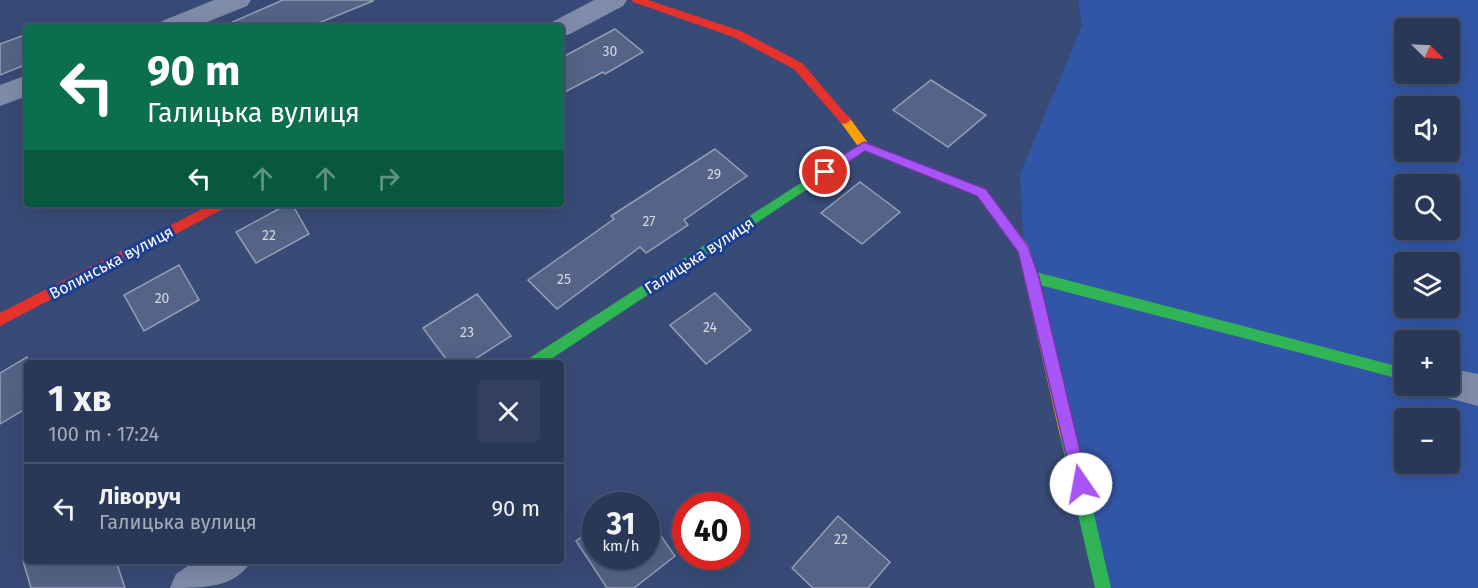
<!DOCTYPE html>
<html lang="uk">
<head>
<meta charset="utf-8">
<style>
	:root { --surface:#2a3858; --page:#323f5e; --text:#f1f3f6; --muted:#a5acba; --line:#46526e }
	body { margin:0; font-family:"Fira Sans",sans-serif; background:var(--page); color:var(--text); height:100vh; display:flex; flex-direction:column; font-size:22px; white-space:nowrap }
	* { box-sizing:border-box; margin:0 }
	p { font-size:20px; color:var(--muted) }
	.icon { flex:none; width:33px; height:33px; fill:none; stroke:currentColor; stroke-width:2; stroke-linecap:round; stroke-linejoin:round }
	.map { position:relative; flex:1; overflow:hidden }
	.details { position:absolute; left:24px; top:360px; width:540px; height:204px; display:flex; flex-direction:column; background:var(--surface); border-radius:6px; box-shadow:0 6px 24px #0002,0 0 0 2px var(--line) }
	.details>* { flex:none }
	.guide { position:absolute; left:24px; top:24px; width:540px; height:183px; border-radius:6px; box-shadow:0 6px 24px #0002,0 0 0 2px var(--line); background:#0b6e4f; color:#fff; overflow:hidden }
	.needle { width:39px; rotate:114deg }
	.controls { position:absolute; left:1394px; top:18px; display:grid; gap:12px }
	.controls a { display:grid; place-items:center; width:66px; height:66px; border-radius:6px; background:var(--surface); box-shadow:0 6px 24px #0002,0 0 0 2px var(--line); font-size:30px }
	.speed { position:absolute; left:582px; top:492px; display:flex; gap:12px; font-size:30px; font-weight:700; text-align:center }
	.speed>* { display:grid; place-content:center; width:78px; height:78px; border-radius:50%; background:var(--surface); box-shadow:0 6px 24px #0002,0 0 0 2px var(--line); line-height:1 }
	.speed small { font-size:15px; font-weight:400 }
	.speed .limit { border:9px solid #d22; background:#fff; color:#111 }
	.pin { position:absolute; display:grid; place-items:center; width:51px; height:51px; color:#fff; margin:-26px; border:3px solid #fff; border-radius:50%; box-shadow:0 2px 6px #0007 }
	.me { position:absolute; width:66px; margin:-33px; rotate:348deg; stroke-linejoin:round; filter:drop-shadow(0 0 4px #0008) }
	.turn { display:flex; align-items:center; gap:21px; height:126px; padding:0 24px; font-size:27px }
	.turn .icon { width:78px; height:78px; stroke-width:2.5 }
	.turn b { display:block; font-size:42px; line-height:51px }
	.lanes { display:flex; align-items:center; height:57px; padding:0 24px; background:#0003; justify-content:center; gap:30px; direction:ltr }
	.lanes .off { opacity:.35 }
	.round { display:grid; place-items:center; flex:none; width:63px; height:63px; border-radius:6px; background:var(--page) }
	.overview { display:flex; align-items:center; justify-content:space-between; height:102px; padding:0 24px }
	h1 { font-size:36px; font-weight:700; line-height:45px }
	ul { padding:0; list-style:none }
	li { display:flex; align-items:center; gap:18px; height:90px; padding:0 24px; border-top:2px solid var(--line) }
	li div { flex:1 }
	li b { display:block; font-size:22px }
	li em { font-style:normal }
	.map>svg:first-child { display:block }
	.green { fill:#3256a7; fill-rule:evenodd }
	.building { fill:#546386; stroke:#949fb7; stroke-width:1.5 }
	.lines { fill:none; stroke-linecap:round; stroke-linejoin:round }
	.street { fill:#7f8ca9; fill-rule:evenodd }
	.fast { fill:#30b455; fill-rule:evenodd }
	.slow { fill:#ff9f0a; fill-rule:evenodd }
	.jam { fill:#e5322d; fill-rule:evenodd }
	.route { fill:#a855f7; stroke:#6d37a1; stroke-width:1.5 }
	.labels { text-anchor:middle; stroke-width:6; stroke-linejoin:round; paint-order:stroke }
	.number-label { font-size:14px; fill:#d4d8e1 }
	.street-label { font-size:16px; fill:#fff; stroke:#1d3f91 }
</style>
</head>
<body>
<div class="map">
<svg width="1478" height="588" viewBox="0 0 1478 588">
	<rect width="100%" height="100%" fill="#384a76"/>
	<!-- green -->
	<path class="green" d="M 1078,0 L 1478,0 L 1478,588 L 1103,588 L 1024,250 L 1020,174 L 1082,26 ZM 1404,28 L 1449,28 L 1449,74 L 1404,74 ZM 1404,106 L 1449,106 L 1449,152 L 1404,152 ZM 1404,184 L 1449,184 L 1449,230 L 1404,230 ZM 1404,262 L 1449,262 L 1449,308 L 1404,308 ZM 1404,340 L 1449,340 L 1449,386 L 1404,386 ZM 1404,418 L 1449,418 L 1449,464 L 1404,464 Z"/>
	<!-- building -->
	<g class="building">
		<path d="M 283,0 L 373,0 L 373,1 L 309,27 L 221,27 Z"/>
		<path d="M 615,29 L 643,52 L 605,74 L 603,72 L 561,94 L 561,58 Z"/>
		<path d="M 27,34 L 27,64 L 0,75 L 0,44 Z"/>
		<path d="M 931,80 L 986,115 L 948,147 L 893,110 Z"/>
		<path d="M 715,149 L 747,176 L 684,220 L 688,225 L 646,253 L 640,247 L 557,309 L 528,280 L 614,219 L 611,216 Z"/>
		<path d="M 860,182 L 900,212 L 862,244 L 821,213 Z"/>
		<path d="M 288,204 L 292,204 L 309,234 L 256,263 L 236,232 Z"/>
		<path d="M 179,265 L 199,300 L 144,331 L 124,295 Z"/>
		<path d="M 715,293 L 751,330 L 706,364 L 670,325 Z"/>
		<path d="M 477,294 L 511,336 L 469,363 L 449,363 L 423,328 Z"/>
		<path d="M 27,357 L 27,408 L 0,424 L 0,373 Z"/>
		<path d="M 647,516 L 675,556 L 634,588 L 607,588 L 576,541 L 596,527 L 596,556 L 646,556 Z"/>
		<path d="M 838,516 L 890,562 L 868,588 L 813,588 L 792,568 Z"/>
		<path d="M 23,561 L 116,561 L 125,588 L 31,588 Z"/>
	</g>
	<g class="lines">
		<!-- street -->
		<g class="street">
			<path d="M 214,0 L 251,0 L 247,6 L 195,27 L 158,27 L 162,21 Z"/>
			<path d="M 594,0 L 627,0 L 623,6 L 570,34 L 561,37 L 561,27 L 549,27 L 552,22 Z"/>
			<path d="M 27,75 L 27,96 L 0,106 L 0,85 Z"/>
			<path d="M 1449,368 L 1478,374 L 1478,406 L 1437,395 L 1432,386 L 1449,386 Z"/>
			<path d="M 195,561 L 251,561 C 236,588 203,588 170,588 L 176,574 Z"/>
		</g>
		<!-- fast -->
		<g class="fast">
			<path d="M 864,142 L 868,143 L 870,146 L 868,149 L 545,363 L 526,363 L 528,359 Z"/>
			<path d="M 1032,271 L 1404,368 L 1404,380 L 1032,283 L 1027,281 L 1025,277 L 1027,273 Z"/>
			<path d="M 1068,429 L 1073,431 L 1076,436 L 1111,588 L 1095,588 L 1060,436 L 1063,431 Z"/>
		</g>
		<!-- slow -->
		<path class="slow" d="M 845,116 L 849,117 L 868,143 L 986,190 L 1029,246 L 1076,436 L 1073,441 L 1068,443 L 1063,441 L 1060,436 L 1018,252 L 978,196 L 860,149 L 839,120 Z"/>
		<!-- jam -->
		<g class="jam">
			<path d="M 632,0 L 648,0 L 741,31 L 802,63 L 851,120 L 845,124 L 841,123 L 794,69 L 733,37 L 633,2 Z"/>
			<path d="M 212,204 L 229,204 L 227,207 L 0,326 L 0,313 Z"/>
		</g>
	</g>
	<!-- route -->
	<path class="route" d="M 864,142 L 986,189 L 1028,246 L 1039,277 L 1088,484 L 1086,489 L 1081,491 L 1075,489 L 1073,484 L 1018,252 L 977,196 L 865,151 L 829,175 L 821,175 L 821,168 Z"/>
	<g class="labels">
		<!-- number labels -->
		<g class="number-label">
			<text x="610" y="56">30</text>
			<text x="714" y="179">29</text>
			<text x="649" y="226">27</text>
			<text x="269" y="240">22</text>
			<text x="564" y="284">25</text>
			<text x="162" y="303">20</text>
			<text x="710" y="332">24</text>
			<text x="467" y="337">23</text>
			<text x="841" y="544">22</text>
		</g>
		<!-- street labels -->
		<g class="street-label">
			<text transform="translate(699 255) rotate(-33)" y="6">Галицька вулиця</text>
			<text transform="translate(111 262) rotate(-28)" y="6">Волинська вулиця</text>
		</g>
	</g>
</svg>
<div class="controls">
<a><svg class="needle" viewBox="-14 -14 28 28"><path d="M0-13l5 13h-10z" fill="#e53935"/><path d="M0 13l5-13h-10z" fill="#a5acba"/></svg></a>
<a><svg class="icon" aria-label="sound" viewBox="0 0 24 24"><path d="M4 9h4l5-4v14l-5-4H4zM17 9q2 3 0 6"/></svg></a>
<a><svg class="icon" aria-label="search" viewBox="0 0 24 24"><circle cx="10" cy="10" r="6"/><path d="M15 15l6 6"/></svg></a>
<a><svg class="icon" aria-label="layers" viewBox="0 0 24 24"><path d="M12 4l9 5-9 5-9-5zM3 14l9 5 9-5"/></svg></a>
<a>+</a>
<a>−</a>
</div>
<div class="speed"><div>31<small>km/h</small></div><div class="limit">40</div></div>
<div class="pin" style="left:825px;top:172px;background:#d93025"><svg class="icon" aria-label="arrive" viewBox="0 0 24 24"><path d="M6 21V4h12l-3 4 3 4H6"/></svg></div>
<svg class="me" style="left:1081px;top:484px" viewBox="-20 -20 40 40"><circle r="19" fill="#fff"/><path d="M0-13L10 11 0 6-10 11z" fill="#a855f7"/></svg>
<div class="guide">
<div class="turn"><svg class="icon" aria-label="left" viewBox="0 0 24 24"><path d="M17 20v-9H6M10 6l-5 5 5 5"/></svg><div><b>90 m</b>Галицька вулиця</div></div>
<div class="lanes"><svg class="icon" aria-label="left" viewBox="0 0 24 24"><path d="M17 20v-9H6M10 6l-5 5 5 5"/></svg><svg class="icon off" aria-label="ahead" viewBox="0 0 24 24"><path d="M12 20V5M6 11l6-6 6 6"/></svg><svg class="icon off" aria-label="ahead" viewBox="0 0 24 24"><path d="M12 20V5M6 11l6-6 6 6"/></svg><svg class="icon off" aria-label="right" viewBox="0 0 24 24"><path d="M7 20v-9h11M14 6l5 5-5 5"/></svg></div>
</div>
<section class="details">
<div class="overview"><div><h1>1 хв</h1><p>100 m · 17:24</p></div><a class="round"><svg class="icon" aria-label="close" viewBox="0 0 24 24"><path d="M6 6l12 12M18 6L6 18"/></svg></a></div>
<ul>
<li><svg class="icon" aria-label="left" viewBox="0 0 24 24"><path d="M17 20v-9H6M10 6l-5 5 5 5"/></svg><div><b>Ліворуч</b><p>Галицька вулиця</p></div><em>90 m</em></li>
</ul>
</section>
</div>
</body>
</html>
